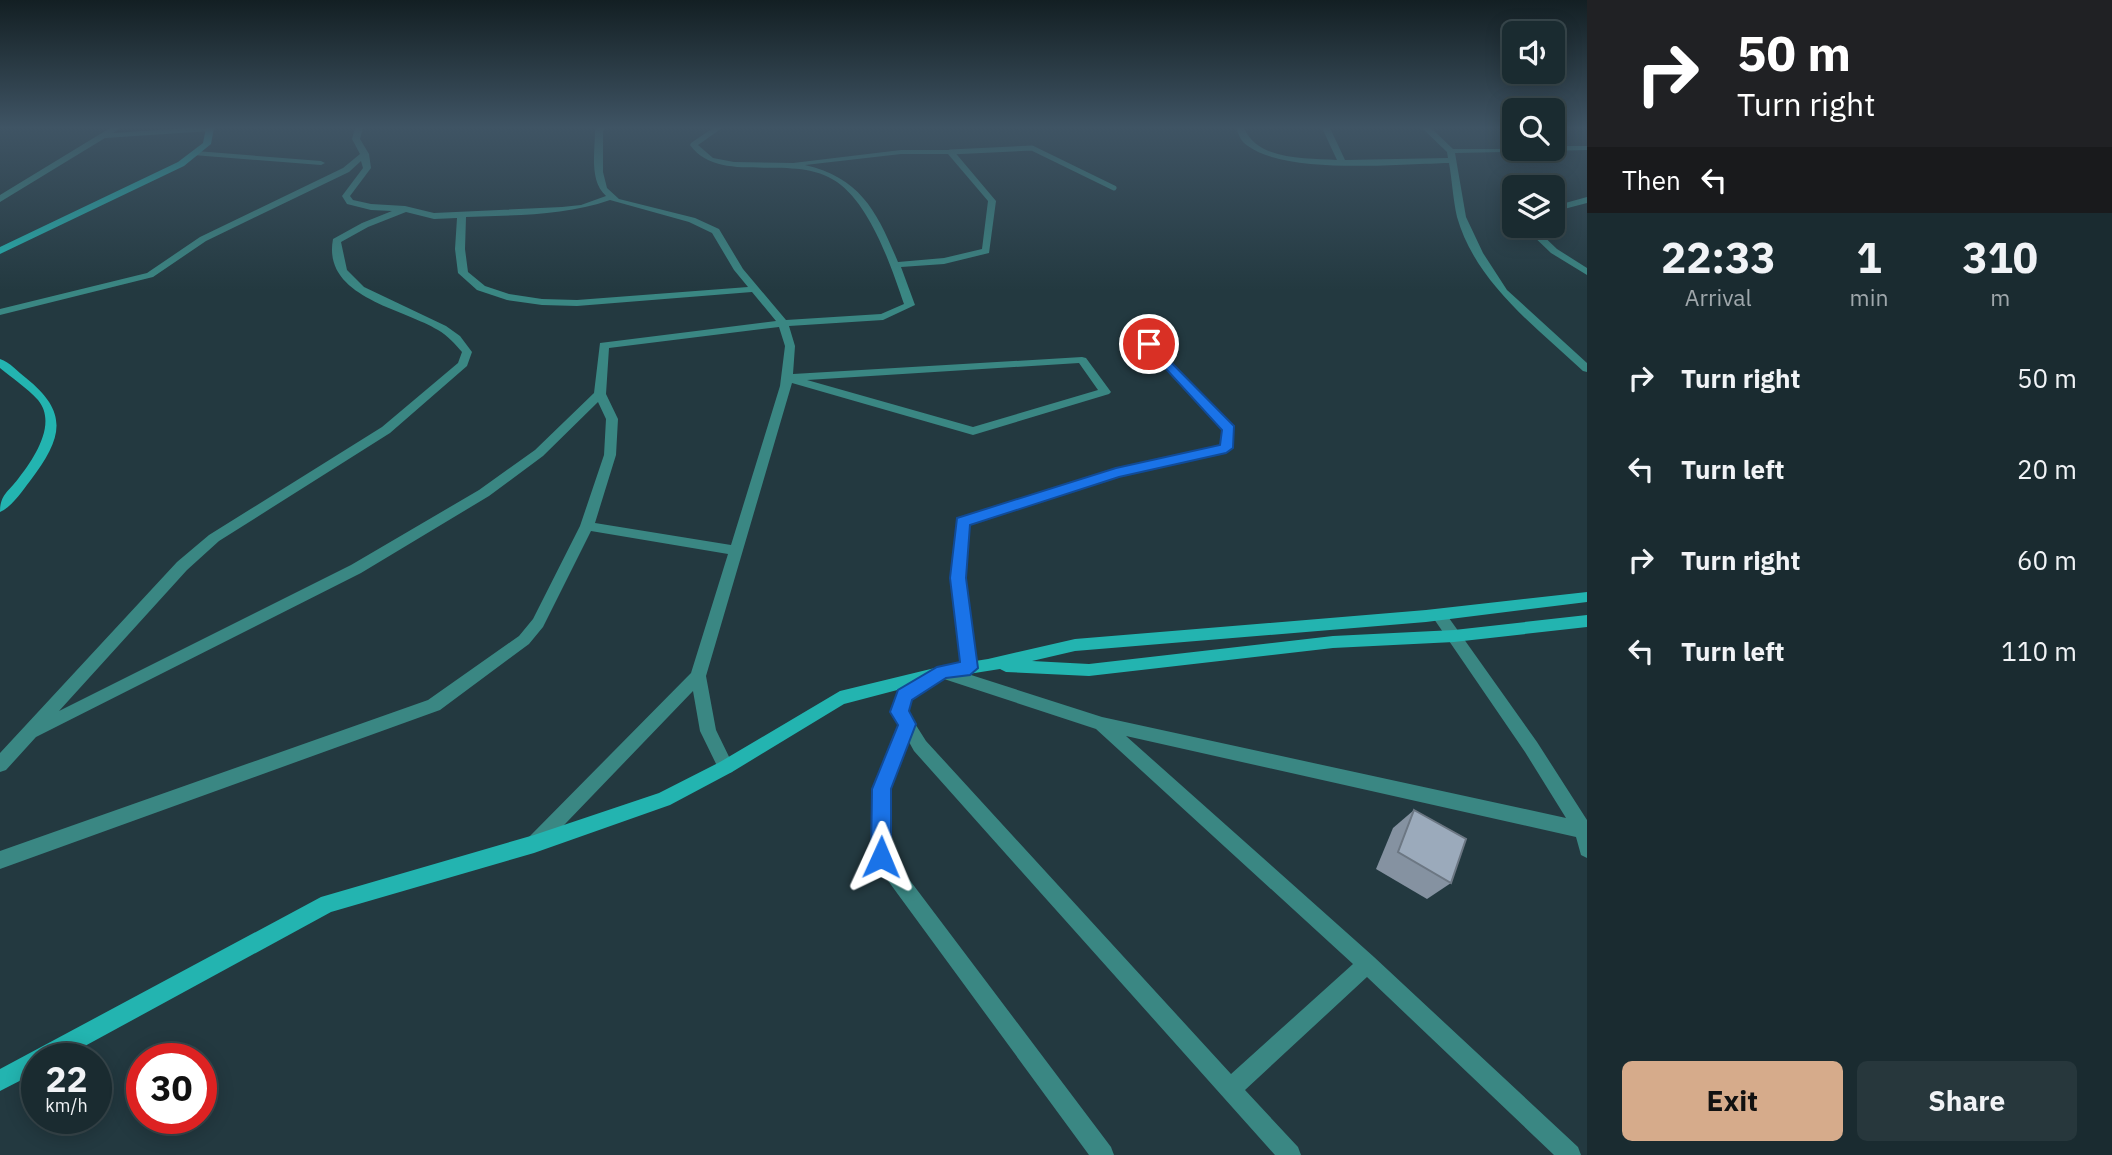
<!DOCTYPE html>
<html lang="en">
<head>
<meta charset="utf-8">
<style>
	:root { --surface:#1a2b30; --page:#27373c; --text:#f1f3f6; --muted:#9fa7ab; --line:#38474c; --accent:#d6ab8b }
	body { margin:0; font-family:"IBM Plex Sans",sans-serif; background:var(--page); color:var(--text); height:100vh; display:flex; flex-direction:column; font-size:26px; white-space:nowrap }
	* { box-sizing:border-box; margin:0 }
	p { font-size:23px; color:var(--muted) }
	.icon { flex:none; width:38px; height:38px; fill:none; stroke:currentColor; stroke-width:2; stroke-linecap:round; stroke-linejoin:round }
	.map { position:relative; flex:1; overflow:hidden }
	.panel { display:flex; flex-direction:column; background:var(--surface); width:525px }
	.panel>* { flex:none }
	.banner { background:#202124; color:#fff; overflow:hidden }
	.tools { position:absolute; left:1502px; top:21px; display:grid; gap:14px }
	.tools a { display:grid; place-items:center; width:63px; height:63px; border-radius:10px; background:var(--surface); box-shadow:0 4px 18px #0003,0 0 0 2px var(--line); font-size:35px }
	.speed { position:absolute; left:21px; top:1043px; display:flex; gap:14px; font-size:35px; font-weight:700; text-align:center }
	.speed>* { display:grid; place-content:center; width:91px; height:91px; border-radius:50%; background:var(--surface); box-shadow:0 4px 18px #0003,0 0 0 2px var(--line); line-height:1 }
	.speed small { font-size:18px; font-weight:400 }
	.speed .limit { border:10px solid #d22; background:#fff; color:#111 }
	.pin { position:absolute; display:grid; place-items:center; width:60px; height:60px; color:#fff; margin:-30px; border:4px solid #fff; border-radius:50%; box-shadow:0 2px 7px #0007 }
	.me { position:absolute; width:77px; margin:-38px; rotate:1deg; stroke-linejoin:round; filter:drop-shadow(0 0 5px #0008) }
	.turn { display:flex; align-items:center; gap:24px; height:147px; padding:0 35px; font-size:32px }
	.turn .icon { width:91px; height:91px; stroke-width:2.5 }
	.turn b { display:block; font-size:49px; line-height:60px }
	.then { display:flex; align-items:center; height:66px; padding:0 35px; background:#0003; gap:14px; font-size:26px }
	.eta { display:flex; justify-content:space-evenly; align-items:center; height:119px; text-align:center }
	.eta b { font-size:42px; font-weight:800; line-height:49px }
	.cta { display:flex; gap:14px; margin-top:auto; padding:14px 35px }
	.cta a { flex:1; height:80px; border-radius:10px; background:var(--accent); color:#111; font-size:28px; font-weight:800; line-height:80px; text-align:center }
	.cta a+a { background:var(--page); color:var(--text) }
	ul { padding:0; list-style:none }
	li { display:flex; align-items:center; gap:21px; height:91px; padding:0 35px }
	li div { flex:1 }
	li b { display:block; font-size:26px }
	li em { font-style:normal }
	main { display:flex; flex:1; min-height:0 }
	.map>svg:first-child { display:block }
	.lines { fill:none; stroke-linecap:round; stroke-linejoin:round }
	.lane-far2 { stroke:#3a8783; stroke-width:5 }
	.lane-far1 { stroke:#3a8783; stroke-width:6 }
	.lane { stroke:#3a8783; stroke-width:9 }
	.street { fill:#3a8783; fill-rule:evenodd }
	.secondary { fill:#23b4b0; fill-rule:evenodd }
	.wall { fill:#8592a1 }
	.building { fill:#9baabb; stroke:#6c7783; stroke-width:2 }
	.route { fill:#1a73e8; stroke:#114b97; stroke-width:2 }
</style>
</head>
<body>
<main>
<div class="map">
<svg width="1587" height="1155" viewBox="0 0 1587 1155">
	<rect width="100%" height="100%" fill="#233940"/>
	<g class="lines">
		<!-- lane-far2 -->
		<path class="lane-far2" d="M 950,152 L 1032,148 L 1114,188"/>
		<!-- lane-far1 -->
		<path class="lane-far1" d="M 1000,509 L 1116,473 L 1226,448 L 1229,429 L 1133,327"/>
		<!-- lane -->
		<path class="lane" d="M 970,668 L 958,578 L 962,521 L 1006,507"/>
		<!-- street -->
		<g class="street">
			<path d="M 110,128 L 120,128 L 113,133 L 188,128 L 214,129 L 210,131 L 105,138 L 0,202 L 0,195 Z"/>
			<path d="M 355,128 L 363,128 L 360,139 L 369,154 L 371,168 L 350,196 L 353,200 L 371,204 L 405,206 L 434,213 L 562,207 L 581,205 L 606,196 C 589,181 595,152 595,131 L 597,128 L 606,128 L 603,131 L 603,172 L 607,188 L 619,199 L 695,218 L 719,229 L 743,269 L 786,320 L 881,314 L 904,304 C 891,266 871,206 837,182 C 793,151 721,187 690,145 L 691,143 L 713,128 L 722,128 L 698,145 L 713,158 L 734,162 L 793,163 L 901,150 L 953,150 L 996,201 L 989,253 L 944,264 L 901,267 L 915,305 L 883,320 L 789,326 L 795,346 L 793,374 L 1082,357 L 1086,358 L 1111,392 L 1109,394 L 973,435 L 792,383 L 706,676 L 716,730 L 734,767 L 732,772 L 726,774 L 720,772 L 700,731 L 693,691 L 541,849 L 535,851 L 529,849 L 526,843 L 529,837 L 691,673 L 728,554 L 591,531 L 543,627 L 529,644 L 440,710 L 0,869 L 0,851 L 428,700 L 519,636 L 533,619 L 580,526 L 604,455 L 606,419 L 598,402 L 543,456 L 489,496 L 361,573 L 36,737 L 6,770 L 0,772 L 0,753 L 177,562 L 209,535 L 382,427 L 458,363 L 462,352 C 455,344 448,336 438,330 C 402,308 322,297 333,239 L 362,223 L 392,211 L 371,210 L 347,204 L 342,196 L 363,168 L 361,161 L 349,172 L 206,241 L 153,277 L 0,315 L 0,309 L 147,273 L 200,237 L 343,168 L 360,154 L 352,139 ZM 901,154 L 948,154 L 988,201 L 982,249 L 944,258 L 898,262 C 877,212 861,178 805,165 ZM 610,200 L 689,222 L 712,233 L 734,270 L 748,287 L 577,300 L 542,299 L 509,294 L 485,286 L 468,272 L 465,249 L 466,217 C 515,215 564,216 610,200 ZM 406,212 L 434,219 L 457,218 L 455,249 L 458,273 L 477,290 L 507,300 L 542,305 L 577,306 L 752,292 L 776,321 L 600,343 L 594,393 L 535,450 L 479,490 L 351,565 L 59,711 L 187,570 L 219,541 L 390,433 L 467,366 L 472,352 L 460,336 L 446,326 L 364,287 L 347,270 L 341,242 L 368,227 ZM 779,327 L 785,346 L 780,386 L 731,545 L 595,523 L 616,455 L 618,419 L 606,394 L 609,348 ZM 1079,363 L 1098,390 L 973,427 L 807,380 Z"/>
			<path d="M 1236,128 L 1244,128 C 1258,161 1306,158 1337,160 L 1322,128 L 1330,128 L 1345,160 L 1448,158 L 1447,152 L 1422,128 L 1431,128 L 1453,149 L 1552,149 L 1552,146 L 1587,146 L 1587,150 L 1455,153 L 1466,217 L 1483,253 L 1507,290 L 1587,363 L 1587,372 L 1583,371 C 1535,326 1476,283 1457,217 C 1453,199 1452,180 1449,163 C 1399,164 1287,175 1248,146 C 1241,142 1239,135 1236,128 Z"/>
			<path d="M 196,151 L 321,161 L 325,163 L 321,165 L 193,155 L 193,151 Z"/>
			<path d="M 1587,197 L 1587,203 L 1564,209 L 1552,216 L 1552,209 L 1558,205 Z"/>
			<path d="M 1530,226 L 1539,226 L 1536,229 L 1557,249 L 1587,268 L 1587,275 L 1551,253 L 1528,231 L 1526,229 Z"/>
			<path d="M 1439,609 L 1444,611 L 1537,742 L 1587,820 L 1587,858 L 1581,855 L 1576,837 L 1126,736 L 1374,957 L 1578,1147 L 1581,1155 L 1554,1155 L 1367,977 L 1245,1090 L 1298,1147 L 1301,1155 L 1275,1155 L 914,751 L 909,742 L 890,789 L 890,854 L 1111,1147 L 1114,1155 L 1089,1155 L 875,863 L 872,857 L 874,789 L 899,726 L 891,712 L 898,690 L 943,666 L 1102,717 L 1566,818 L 1525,752 L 1434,619 L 1432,615 L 1434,611 ZM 944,679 L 1096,729 L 1353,964 L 1231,1074 L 926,741 L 907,711 L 911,699 Z"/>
		</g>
		<!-- secondary -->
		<g class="secondary">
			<path d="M 206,128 L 214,128 L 211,144 L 184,166 L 0,254 L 0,247 L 178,162 L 203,143 Z"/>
			<path d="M 0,359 C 10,362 18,372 26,378 C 70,413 62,439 30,481 C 22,491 12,507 0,512 C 0,495 8,492 18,479 C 33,460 58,424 38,400 C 27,388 12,378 0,368 Z"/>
			<path d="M 1587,592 L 1587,602 L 1426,622 L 1075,651 L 1032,661 L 1089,664 L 1333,636 L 1454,630 L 1587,615 L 1587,627 L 1454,642 L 1333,648 L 1089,676 L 1006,672 L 1000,669 L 943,678 L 844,704 L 732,772 L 670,805 L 534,853 L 331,912 L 61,1059 L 37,1059 L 37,1072 L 0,1091 L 0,1069 L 321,897 L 534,835 L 659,793 L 720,762 L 840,691 L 943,666 L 988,659 L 1075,639 L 1426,610 Z"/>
		</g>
	</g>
	<!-- wall -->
	<path class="wall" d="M 1414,810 L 1451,883 L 1427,899 L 1376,869 L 1393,828 Z"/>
	<!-- building -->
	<path class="building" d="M 1414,810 L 1466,839 L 1451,883 L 1398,852 Z"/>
	<!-- sky -->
	<linearGradient id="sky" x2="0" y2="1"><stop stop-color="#131f23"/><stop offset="0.44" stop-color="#3f5464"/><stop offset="1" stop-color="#3f5464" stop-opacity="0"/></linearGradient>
	<rect width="1587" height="290" fill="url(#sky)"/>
	<!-- route -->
	<path class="route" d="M 1149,340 L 1234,426 L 1233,448 L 1226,453 L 1119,477 L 970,525 L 966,578 L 978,668 L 970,675 L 946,678 L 912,700 L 909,711 L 916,724 L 891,789 L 891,857 L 888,864 L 881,866 L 874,864 L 871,857 L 872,789 L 898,725 L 890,712 L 898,690 L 937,667 L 960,662 L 950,578 L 957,518 L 1116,468 L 1220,445 L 1222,430 L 1145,346 L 1143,344 Z"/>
</svg>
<div class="tools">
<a><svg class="icon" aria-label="sound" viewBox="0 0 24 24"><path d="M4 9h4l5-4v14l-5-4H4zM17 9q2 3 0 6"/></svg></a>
<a><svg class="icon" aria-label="search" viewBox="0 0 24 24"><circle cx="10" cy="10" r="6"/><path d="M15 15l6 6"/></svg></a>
<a><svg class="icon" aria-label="layers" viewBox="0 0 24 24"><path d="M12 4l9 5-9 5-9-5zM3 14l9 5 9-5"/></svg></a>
</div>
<div class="speed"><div>22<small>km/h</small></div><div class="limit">30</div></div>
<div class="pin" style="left:1149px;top:344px;background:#d93025"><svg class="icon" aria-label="arrive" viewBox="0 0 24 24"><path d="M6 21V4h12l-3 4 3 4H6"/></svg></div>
<svg class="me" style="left:881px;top:857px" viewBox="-20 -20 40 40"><path d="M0-17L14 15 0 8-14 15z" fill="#1a73e8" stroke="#fff" stroke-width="4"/></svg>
</div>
<section class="panel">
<div class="banner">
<div class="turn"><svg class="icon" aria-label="right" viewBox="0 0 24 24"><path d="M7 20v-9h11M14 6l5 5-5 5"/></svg><div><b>50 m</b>Turn right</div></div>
<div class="then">Then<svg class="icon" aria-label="left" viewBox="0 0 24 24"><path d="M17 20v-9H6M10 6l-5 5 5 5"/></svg></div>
</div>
<div class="eta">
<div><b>22:33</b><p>Arrival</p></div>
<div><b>1</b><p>min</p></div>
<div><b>310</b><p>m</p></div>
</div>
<ul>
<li><svg class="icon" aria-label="right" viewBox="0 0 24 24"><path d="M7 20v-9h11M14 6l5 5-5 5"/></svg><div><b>Turn right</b></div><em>50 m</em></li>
<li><svg class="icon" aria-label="left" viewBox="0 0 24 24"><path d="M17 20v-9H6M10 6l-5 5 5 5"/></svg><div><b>Turn left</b></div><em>20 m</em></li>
<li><svg class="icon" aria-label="right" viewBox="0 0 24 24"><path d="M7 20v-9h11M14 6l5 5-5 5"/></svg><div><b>Turn right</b></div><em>60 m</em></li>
<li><svg class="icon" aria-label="left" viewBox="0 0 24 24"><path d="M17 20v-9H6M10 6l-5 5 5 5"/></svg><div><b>Turn left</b></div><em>110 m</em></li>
</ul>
<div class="cta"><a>Exit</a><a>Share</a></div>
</section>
</main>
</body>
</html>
